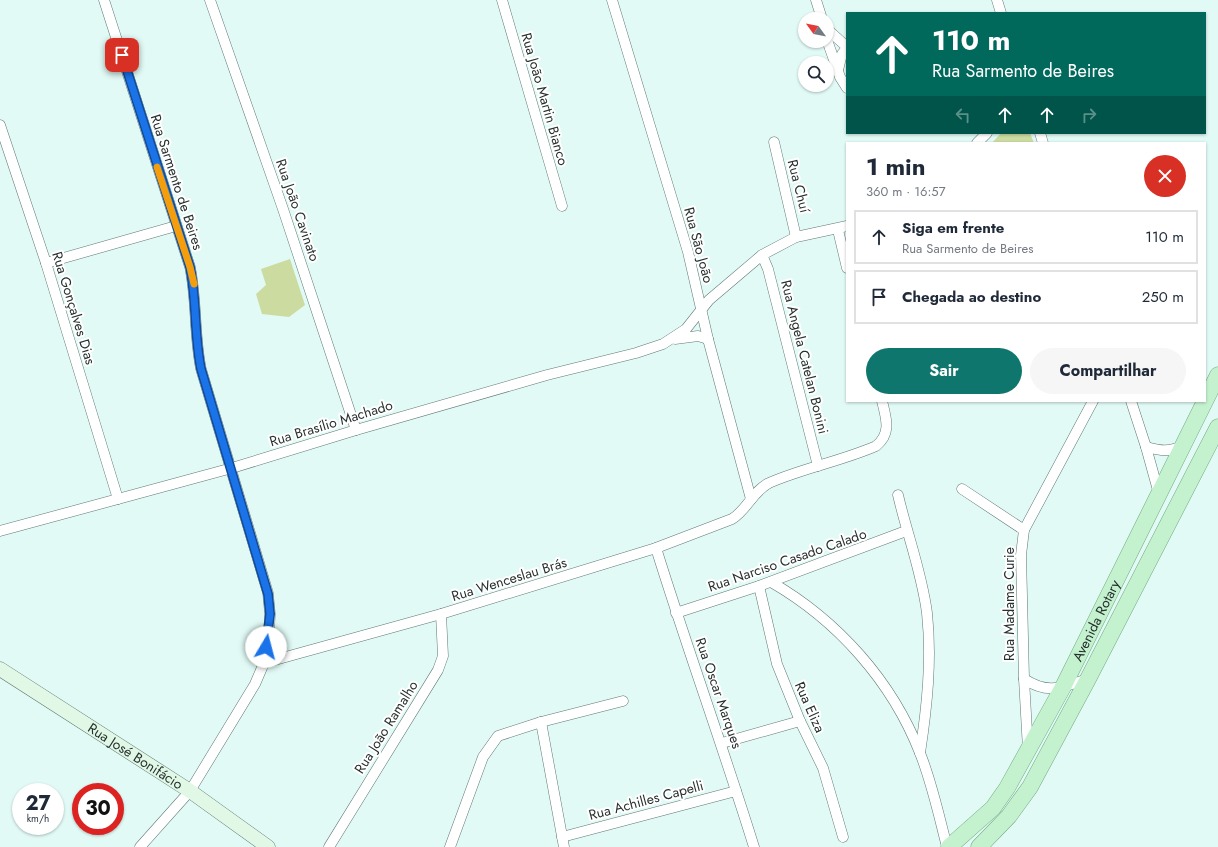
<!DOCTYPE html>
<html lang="pt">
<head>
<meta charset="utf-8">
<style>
	:root { --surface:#fff; --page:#f6f6f7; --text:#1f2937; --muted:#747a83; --line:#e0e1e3; --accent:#0f766e }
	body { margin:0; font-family:Jost,sans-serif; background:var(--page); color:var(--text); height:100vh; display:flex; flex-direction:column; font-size:15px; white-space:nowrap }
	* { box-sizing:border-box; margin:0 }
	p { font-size:13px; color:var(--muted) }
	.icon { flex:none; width:22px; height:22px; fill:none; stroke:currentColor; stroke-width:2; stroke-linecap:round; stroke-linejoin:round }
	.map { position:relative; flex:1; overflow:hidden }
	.details { position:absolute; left:846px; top:142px; width:360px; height:260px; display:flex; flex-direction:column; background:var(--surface); border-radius:0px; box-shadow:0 1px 3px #0004 }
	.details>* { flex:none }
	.top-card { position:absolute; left:846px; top:12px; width:360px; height:122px; border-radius:0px; box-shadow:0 1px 3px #0004; background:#00695c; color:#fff; overflow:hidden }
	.needle { width:26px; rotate:303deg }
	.buttons { position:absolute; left:798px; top:12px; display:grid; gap:8px }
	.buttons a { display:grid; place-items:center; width:36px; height:36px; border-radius:50%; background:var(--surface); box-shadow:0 1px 3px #0004; font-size:20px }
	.speed { position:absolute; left:12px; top:783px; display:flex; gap:8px; font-size:20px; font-weight:700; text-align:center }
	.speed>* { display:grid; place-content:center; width:52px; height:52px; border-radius:50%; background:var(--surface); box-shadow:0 1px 3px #0004; line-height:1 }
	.speed small { font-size:10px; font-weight:400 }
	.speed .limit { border:6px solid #d22; background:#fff; color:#111 }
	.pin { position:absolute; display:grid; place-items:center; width:34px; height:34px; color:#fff; margin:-17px; border-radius:8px; box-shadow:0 2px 6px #0006 }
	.me { position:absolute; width:44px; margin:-22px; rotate:8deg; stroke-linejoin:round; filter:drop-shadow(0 0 3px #0008) }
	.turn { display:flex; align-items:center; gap:14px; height:84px; padding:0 20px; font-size:18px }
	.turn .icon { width:52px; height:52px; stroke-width:2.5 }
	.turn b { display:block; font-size:28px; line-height:34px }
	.lanes { display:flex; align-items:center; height:38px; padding:0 20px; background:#0003; justify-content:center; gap:20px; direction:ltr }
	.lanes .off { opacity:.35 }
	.round { display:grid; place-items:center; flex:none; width:42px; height:42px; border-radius:21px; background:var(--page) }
	.summary { display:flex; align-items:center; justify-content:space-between; height:68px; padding:0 20px }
	h1 { font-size:24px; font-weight:700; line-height:30px }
	.button { display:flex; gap:8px; margin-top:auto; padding:8px 20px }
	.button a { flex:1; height:46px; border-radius:24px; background:var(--accent); color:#fff; font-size:16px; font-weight:700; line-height:46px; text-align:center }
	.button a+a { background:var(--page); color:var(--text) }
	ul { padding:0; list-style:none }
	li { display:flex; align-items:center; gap:12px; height:54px; margin:0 8px 6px; padding:0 12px; border:2px solid var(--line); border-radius:0px }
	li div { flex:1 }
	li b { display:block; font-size:15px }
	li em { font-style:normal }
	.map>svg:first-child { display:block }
	.green { fill:#ccdca1 }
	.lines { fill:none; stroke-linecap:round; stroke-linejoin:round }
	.street-casing { stroke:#617874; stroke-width:11 }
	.secondary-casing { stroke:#617874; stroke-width:15 }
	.primary-casing { stroke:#73a982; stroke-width:17 }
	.street { stroke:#fff; stroke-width:10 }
	.secondary { stroke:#e1f8e7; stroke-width:14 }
	.primary { stroke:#c4f2cf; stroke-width:16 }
	.route-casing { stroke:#114b97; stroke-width:10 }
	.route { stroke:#1a73e8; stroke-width:7 }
	.slow { stroke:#f59e0b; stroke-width:7 }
	.labels { text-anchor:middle; stroke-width:4; stroke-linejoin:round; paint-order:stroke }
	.street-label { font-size:14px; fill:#27312f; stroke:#fff }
</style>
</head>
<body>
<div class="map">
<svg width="1218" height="847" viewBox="0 0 1218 847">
	<rect width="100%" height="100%" fill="#e1faf5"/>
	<!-- green -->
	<g class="green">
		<path d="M 1001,133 L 1030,133 L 1034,143 L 992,143 Z"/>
		<path d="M 290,259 L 305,305 L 289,317 L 262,314 L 256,294 L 266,285 L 261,269 Z"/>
	</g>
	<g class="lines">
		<!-- street casing -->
		<g class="street-casing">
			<g id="street">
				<path d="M 104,0 L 190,267 C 197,301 194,335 201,369 L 268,593 L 270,614 L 269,632 L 264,663 L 255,684 L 190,791 L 140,847"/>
				<path d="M 210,0 L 283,209 L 356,430"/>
				<path d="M 502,0 L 562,206"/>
				<path d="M 612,0 L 688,252 L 708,339 L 751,499"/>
				<path d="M 816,0 L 822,19"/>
				<path d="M 997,0 L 1001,13"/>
				<path d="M 827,29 L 847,47"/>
				<path d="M 827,40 L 840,77 L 847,88"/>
				<path d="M 838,70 L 842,54 L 847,48"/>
				<path d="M 0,125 L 46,263 L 118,499"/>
				<path d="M 1040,133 L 1043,143"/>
				<path d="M 774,142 L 796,237"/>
				<path d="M 977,143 L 987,133"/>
				<path d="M 838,230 L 847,268"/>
				<path d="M 762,255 L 768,269 L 818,466"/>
				<path d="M 46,263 L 176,226"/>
				<path d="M 675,339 L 698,336 L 708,339"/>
				<path d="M 1131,401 L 1146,447 L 1159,494"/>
				<path d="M 1146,447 C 1161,451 1169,452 1182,446"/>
				<path d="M 962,489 L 1024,530"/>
				<path d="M 898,495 C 907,534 922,573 927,613 C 932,660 927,707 920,753"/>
				<path d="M 0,531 L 232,468 L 356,430 L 547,375 L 636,353 L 663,344 L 686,329 L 709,300 L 762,255 L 796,237 L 847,226"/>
				<path d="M 656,548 C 687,648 723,747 754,847"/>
				<path d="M 771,582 C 837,620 892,681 920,753 C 932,783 939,816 947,847"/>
				<path d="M 759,586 L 777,664 L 800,721 L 823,768 L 843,837"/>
				<path d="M 676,613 L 759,586 L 906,531"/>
				<path d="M 264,663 L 441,614 L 656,548 L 732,519 C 747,510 753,491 769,483 C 803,468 842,461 876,446 C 892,433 886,418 882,401"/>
				<path d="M 1024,679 C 1049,695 1061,687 1088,679"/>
				<path d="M 541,722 L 564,847"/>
				<path d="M 722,743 L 800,721"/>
				<path d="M 1028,749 L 1024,679 L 1021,555 L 1024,530 L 1093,401"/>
				<path d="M 562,837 L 736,791"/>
				<path d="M 329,847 L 438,670 L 443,656 L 441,614"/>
				<path d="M 450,847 L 483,757 L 498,736 L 541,722 L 623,701"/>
			</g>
		</g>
		<!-- secondary casing -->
		<g class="secondary-casing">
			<g id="secondary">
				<path id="s1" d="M 0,669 L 190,791 L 268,847"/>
			</g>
		</g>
		<!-- primary casing -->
		<g class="primary-casing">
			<g id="primary">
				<path id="s2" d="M 949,847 L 993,808 L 1007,788 L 1063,687 L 1218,375"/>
				<path d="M 979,847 L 1009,816 L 1030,787 L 1088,679 L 1218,427"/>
			</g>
		</g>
		<!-- street -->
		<use href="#street" class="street"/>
		<!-- secondary -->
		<use href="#secondary" class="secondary"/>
		<!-- primary -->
		<use href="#primary" class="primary"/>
	</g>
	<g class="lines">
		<!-- route casing -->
		<g class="route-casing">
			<path id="route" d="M 122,55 L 190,267 C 197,301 194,335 201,369 L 268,594 L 270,614 L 266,647"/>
		</g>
		<!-- route -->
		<use href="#route" class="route"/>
		<!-- slow -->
		<path class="slow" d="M 157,167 L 190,267 L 194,284"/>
	</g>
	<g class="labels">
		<!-- street labels -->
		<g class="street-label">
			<text transform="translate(545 99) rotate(74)" y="5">Rua João Martin Bianco</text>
			<text transform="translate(177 182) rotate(72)" y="5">Rua Sarmento de Beires</text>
			<text transform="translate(799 186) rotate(76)" y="5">Rua Chuí</text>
			<text transform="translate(298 210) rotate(71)" y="5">Rua João Cavinato</text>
			<text transform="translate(699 245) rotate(75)" y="5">Rua São João</text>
			<text transform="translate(74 308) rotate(73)" y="5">Rua Gonçalves Dias</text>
			<text transform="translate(805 357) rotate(76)" y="5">Rua Angela Catelan Bonini</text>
			<text transform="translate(331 423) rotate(-17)" y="5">Rua Brasílio Machado</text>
			<text transform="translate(787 560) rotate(-19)" y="5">Rua Narciso Casado Calado</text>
			<text transform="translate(509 579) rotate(-17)" y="5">Rua Wenceslau Brás</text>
			<text transform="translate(1009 604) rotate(-90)" y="5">Rua Madame Curie</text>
			<text dy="5" stroke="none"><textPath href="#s2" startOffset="273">Avenida Rotary</textPath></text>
			<text transform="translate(719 693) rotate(71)" y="5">Rua Oscar Marques</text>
			<text transform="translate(810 707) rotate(66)" y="5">Rua Eliza</text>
			<text transform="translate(386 727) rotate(-58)" y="5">Rua João Ramalho</text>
			<text dy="5" stroke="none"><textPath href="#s1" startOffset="161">Rua José Bonifácio</textPath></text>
			<text transform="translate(646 800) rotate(-15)" y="5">Rua Achilles Capelli</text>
		</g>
	</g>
</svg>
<div class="buttons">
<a><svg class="needle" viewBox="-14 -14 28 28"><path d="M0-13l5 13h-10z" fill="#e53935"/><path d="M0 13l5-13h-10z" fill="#747a83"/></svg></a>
<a><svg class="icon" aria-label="search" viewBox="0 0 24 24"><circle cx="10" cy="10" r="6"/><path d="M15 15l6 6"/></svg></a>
</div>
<div class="speed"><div>27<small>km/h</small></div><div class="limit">30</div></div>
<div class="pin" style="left:122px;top:55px;background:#d93025"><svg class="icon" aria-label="arrive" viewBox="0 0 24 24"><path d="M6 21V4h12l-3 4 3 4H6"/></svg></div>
<svg class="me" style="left:266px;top:647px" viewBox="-20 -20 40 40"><circle r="19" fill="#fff"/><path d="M0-13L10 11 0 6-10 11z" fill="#1a73e8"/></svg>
<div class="top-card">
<div class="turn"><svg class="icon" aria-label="ahead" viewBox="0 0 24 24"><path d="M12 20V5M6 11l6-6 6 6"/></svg><div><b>110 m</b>Rua Sarmento de Beires</div></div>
<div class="lanes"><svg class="icon off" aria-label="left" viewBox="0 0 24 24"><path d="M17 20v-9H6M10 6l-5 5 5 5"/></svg><svg class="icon" aria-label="ahead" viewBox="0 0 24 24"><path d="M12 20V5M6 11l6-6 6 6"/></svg><svg class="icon" aria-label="ahead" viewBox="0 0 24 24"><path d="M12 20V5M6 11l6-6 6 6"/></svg><svg class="icon off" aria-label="right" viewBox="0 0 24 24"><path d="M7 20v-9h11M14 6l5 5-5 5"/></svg></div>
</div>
<section class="details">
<div class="summary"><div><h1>1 min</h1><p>360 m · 16:57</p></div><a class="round" style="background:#d93025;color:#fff"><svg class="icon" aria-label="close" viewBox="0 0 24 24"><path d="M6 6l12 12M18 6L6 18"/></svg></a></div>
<ul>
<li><svg class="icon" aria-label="ahead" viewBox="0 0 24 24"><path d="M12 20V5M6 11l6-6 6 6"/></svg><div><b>Siga em frente</b><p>Rua Sarmento de Beires</p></div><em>110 m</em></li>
<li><svg class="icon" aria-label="arrive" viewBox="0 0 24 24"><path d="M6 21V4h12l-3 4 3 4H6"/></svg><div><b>Chegada ao destino</b></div><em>250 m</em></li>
</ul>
<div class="button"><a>Sair</a><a>Compartilhar</a></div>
</section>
</div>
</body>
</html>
